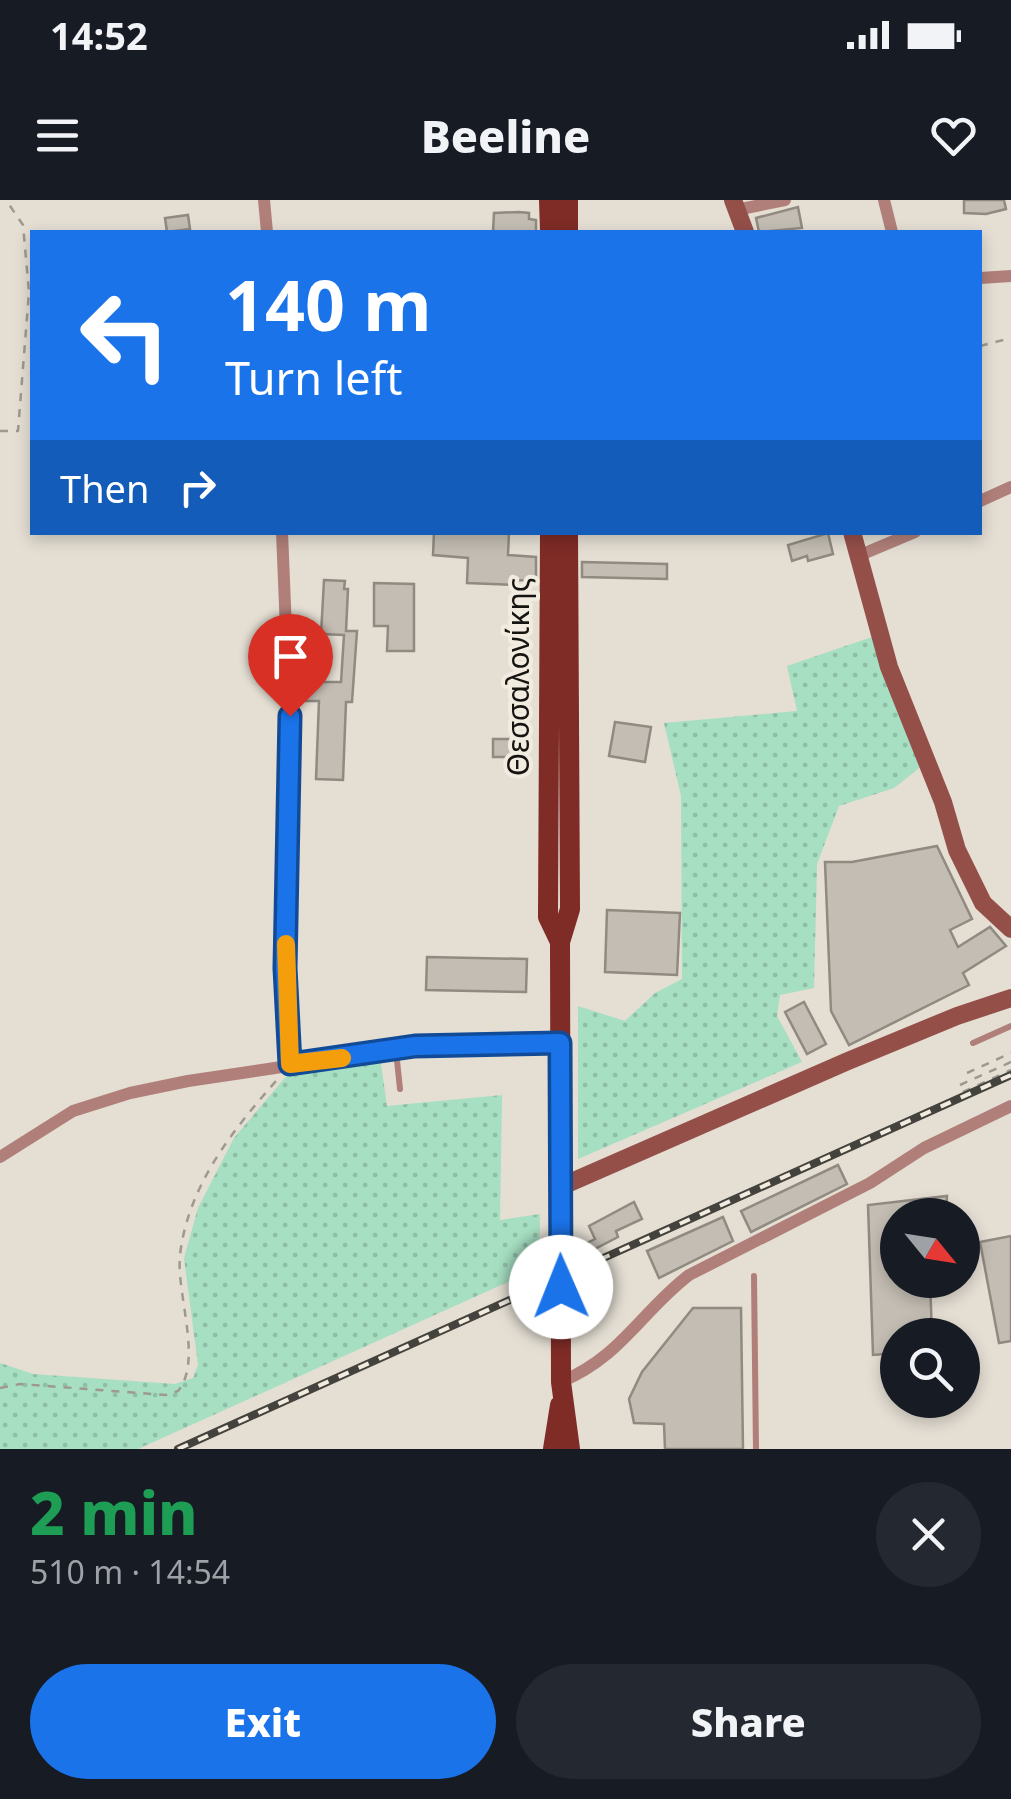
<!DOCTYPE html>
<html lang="en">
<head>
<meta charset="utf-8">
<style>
	:root { --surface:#171b24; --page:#242831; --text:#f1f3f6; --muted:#9ea1a6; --accent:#1a73e8 }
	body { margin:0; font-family:"Noto Sans",sans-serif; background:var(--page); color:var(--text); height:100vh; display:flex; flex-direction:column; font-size:38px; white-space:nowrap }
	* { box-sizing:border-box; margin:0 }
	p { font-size:32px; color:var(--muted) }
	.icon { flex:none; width:55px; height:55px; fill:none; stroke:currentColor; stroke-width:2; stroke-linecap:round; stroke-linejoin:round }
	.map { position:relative; height:1249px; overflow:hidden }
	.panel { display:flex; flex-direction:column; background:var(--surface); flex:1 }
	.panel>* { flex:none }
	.top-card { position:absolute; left:30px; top:30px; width:952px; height:305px; border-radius:0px; box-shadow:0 5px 15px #0003; background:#1a73e8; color:#fff; overflow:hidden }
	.needle { width:65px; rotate:120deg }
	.fabs { position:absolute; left:880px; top:998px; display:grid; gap:20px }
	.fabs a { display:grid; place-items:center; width:100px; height:100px; border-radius:50%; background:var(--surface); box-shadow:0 5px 15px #0003; font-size:50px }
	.pin { position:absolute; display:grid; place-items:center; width:85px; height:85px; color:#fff; margin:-102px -42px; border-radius:50% 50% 50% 0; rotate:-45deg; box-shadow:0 0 10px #0007 }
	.pin .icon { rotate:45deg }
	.me { position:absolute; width:110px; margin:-55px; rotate:359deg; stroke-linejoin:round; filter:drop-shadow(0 0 8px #0008) }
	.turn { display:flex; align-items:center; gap:35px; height:210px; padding:0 30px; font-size:45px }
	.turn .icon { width:130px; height:130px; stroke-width:2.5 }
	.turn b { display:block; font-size:70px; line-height:85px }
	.then { display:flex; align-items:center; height:95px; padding:0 30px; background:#0003; gap:20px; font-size:38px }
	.round { display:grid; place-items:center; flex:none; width:105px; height:105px; border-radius:52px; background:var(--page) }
	.summary { display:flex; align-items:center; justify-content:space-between; height:170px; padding:0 30px }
	h1 { font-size:60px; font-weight:800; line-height:75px; color:#1e9e55 }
	.button { display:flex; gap:20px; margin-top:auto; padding:20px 30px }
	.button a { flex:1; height:115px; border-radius:60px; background:var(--accent); color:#fff; font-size:40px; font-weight:800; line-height:115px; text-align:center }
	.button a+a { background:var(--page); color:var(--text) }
	.status { display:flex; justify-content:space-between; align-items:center; height:70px; padding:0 50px; background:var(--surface); direction:ltr }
	.status svg { height:28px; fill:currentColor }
	header { display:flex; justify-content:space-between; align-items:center; height:130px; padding:0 30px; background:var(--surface); font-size:45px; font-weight:800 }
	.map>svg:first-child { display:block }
	.grass { fill:url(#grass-dots) }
	.building { fill:#c3bdb3; stroke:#908a80; stroke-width:2.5 }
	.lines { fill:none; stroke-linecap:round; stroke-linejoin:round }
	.path { stroke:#9e9990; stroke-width:2.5; stroke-dasharray:8 8; stroke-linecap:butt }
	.lane { stroke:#b07f79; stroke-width:6 }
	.street { stroke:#b07f79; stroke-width:12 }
	.secondary { stroke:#954f49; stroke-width:18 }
	.primary { stroke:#7f2b26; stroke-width:20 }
	.rail-casing { stroke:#44423c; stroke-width:8 }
	.rail { stroke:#f1ebe0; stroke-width:4; stroke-dasharray:11; stroke-linecap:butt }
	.route-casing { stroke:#114b97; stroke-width:25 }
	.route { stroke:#1a73e8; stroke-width:18 }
	.slow { stroke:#f59e0b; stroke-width:18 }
	.labels { text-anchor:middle; stroke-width:8; stroke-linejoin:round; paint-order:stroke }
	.street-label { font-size:30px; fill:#161410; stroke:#f1ebe0 }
</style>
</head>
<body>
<div class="status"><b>14:52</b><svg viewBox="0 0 49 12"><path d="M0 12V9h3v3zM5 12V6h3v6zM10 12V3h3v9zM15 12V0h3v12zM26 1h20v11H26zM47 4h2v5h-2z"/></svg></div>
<header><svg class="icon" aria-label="menu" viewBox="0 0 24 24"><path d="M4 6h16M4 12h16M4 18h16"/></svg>Beeline<svg class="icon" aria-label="heart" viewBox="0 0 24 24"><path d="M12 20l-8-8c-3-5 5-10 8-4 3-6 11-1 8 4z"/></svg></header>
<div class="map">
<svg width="1011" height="1249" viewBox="0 0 1011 1249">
	<defs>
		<pattern id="grass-dots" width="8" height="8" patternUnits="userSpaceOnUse" patternTransform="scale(2.5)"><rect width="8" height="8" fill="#a6dfc2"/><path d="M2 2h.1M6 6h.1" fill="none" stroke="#8ebea6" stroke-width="1.8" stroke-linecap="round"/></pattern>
	</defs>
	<rect width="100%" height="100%" fill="#e4ded3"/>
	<!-- grass -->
	<g class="grass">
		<path d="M 872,437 L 922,566 L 894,588 L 839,606 L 817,664 L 814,788 L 780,795 L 777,816 L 802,862 L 578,959 L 578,806 L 625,821 L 655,793 L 682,779 L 681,596 L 664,523 L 797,511 L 787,466 Z"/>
		<path d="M 380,857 L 387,906 L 502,895 L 500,1020 L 540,1014 L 539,1068 L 138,1249 L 0,1249 L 0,1163 L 33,1174 L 175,1184 L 193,1178 L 198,1165 L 184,1058 L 198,1008 L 234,938 L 289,873 Z"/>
	</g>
	<!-- building -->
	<g class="building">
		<path d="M 964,0 L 1004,0 L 1006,9 L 986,14 L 964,13 Z"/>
		<path d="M 798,7 L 802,28 L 759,32 L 756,18 Z"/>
		<path d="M 519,12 L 529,13 L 529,19 L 536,20 L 536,32 L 493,32 L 494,13 Z"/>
		<path d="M 188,15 L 190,29 L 167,32 L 165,18 Z"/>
		<path d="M 434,332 L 509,332 L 508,355 L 536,357 L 536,381 L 516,380 L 516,385 L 467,383 L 468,358 L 433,355 Z"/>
		<path d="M 828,333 L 833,354 L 808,361 L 807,356 L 792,361 L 788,345 Z"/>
		<path d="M 582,362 L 667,364 L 667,379 L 582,377 Z"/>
		<path d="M 324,380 L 345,381 L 344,389 L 348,389 L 346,431 L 357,431 L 352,502 L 346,502 L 343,580 L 316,579 L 319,501 L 299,501 L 299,456 L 320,456 L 320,482 L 341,482 L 344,435 L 321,434 Z"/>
		<path d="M 374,383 L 414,384 L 414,451 L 387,451 L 388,426 L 374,426 Z"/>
		<path d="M 615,522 L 651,527 L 645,562 L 609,556 Z"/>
		<path d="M 493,539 L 521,539 L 520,557 L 493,557 Z"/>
		<path d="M 937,646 L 972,719 L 950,730 L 958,747 L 990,727 L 1006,746 L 963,773 L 969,785 L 849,845 L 831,811 L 825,662 L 852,662 Z"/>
		<path d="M 607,710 L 680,713 L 677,775 L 605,772 Z"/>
		<path d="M 427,757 L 527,759 L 526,792 L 426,790 Z"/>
		<path d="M 804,802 L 826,844 L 807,854 L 785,812 Z"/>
		<path d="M 838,965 L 847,984 L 751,1032 L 741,1011 Z"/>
		<path d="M 947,996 L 946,1015 L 898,1015 L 898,1080 L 930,1080 L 932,1135 L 898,1135 L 898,1153 L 873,1155 L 868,1005 Z"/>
		<path d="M 634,1002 L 642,1019 L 616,1031 L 618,1037 L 587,1053 L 583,1045 L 595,1039 L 589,1026 Z"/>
		<path d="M 723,1017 L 733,1041 L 659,1078 L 647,1051 Z"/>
		<path d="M 1011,1036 L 1011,1141 L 999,1143 L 980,1042 Z"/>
		<path d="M 693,1108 L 741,1108 L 743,1249 L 665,1249 L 664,1224 L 634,1223 L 629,1199 L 642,1172 Z"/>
	</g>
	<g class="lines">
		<!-- path -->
		<g class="path">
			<path d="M 980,146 L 1011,138"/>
			<path d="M 0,231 L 18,231 L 29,92 L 23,25 L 6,0"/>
			<path d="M 967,873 L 1011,853"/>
			<path d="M 960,885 L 1011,862"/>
			<path d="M 963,892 L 1011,870"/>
			<path d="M 0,1188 L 20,1184 L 166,1195 L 178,1191 C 203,1161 176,1094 180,1055 C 188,986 232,931 276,881"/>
		</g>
		<!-- lane -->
		<g class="lane">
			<path d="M 973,843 L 1011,826"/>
			<path d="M 396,851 L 400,889"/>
			<path d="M 754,1076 L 756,1249"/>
		</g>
		<!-- street -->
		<g class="street">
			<path d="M 264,0 L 267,32"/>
			<path d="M 884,0 L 892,32"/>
			<path d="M 736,10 L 785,0"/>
			<path d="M 980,78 L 1011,76"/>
			<path d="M 980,301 L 1011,287"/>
			<path d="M 282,332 L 291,553 L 285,768 L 290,864"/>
			<path d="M 858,356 L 915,332"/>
			<path d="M 0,957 L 73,911 L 130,893 L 188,881 L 415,847 L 560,843"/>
			<path d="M 561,1182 C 622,1156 640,1113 689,1075 L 870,983 L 924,948 L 1011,906"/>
		</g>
		<!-- secondary -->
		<g class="secondary">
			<path d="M 733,0 L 745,32"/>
			<path d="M 852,332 L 889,467 L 943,602 L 957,650 L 983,703 L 1011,729"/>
			<path d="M 560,987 L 848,861 L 957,816 L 1011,798"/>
		</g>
		<!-- primary -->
		<g class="primary">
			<path d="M 549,0 L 550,32"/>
			<path d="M 568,0 L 568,32"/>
			<path d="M 550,332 L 548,717 L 560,742"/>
			<path d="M 568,332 L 570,709 L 560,742 L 561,1182 L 570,1249"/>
			<path d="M 553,1249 L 560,1205"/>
		</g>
		<!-- rail casing -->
		<g class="rail-casing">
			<path id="rail" d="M 178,1249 L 1011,875"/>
		</g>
		<!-- rail -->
		<use href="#rail" class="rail"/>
	</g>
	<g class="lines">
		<!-- route casing -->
		<g class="route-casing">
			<path id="route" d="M 290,516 L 285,768 L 290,864 L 415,846 L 560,843 L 561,1087"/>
		</g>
		<!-- route -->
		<use href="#route" class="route"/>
		<!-- slow -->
		<path class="slow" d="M 286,744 L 290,864 L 342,858"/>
	</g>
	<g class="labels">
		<!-- street labels -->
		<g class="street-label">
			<text transform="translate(519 477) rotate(-90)" y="10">Θεσσαλονίκης</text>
		</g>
	</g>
</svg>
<div class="fabs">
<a><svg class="needle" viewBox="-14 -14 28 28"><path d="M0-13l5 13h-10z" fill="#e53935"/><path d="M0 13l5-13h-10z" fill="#9ea1a6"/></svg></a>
<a><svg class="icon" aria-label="search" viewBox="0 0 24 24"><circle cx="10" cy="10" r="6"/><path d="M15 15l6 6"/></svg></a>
</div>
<div class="pin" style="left:290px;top:516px;background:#d93025"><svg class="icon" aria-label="arrive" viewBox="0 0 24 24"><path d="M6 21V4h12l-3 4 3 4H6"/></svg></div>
<svg class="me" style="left:561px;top:1087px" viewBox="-20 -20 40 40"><circle r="19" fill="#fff"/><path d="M0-13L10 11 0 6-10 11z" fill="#1a73e8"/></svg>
<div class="top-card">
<div class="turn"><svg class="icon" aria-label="left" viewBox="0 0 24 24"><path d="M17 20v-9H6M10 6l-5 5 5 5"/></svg><div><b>140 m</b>Turn left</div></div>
<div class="then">Then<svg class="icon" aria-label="right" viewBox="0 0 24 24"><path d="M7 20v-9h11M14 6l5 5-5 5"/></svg></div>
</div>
</div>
<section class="panel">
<div class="summary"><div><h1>2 min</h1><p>510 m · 14:54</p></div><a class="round"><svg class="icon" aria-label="close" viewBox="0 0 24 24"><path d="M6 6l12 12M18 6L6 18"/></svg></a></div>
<div class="button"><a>Exit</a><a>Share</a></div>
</section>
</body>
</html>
